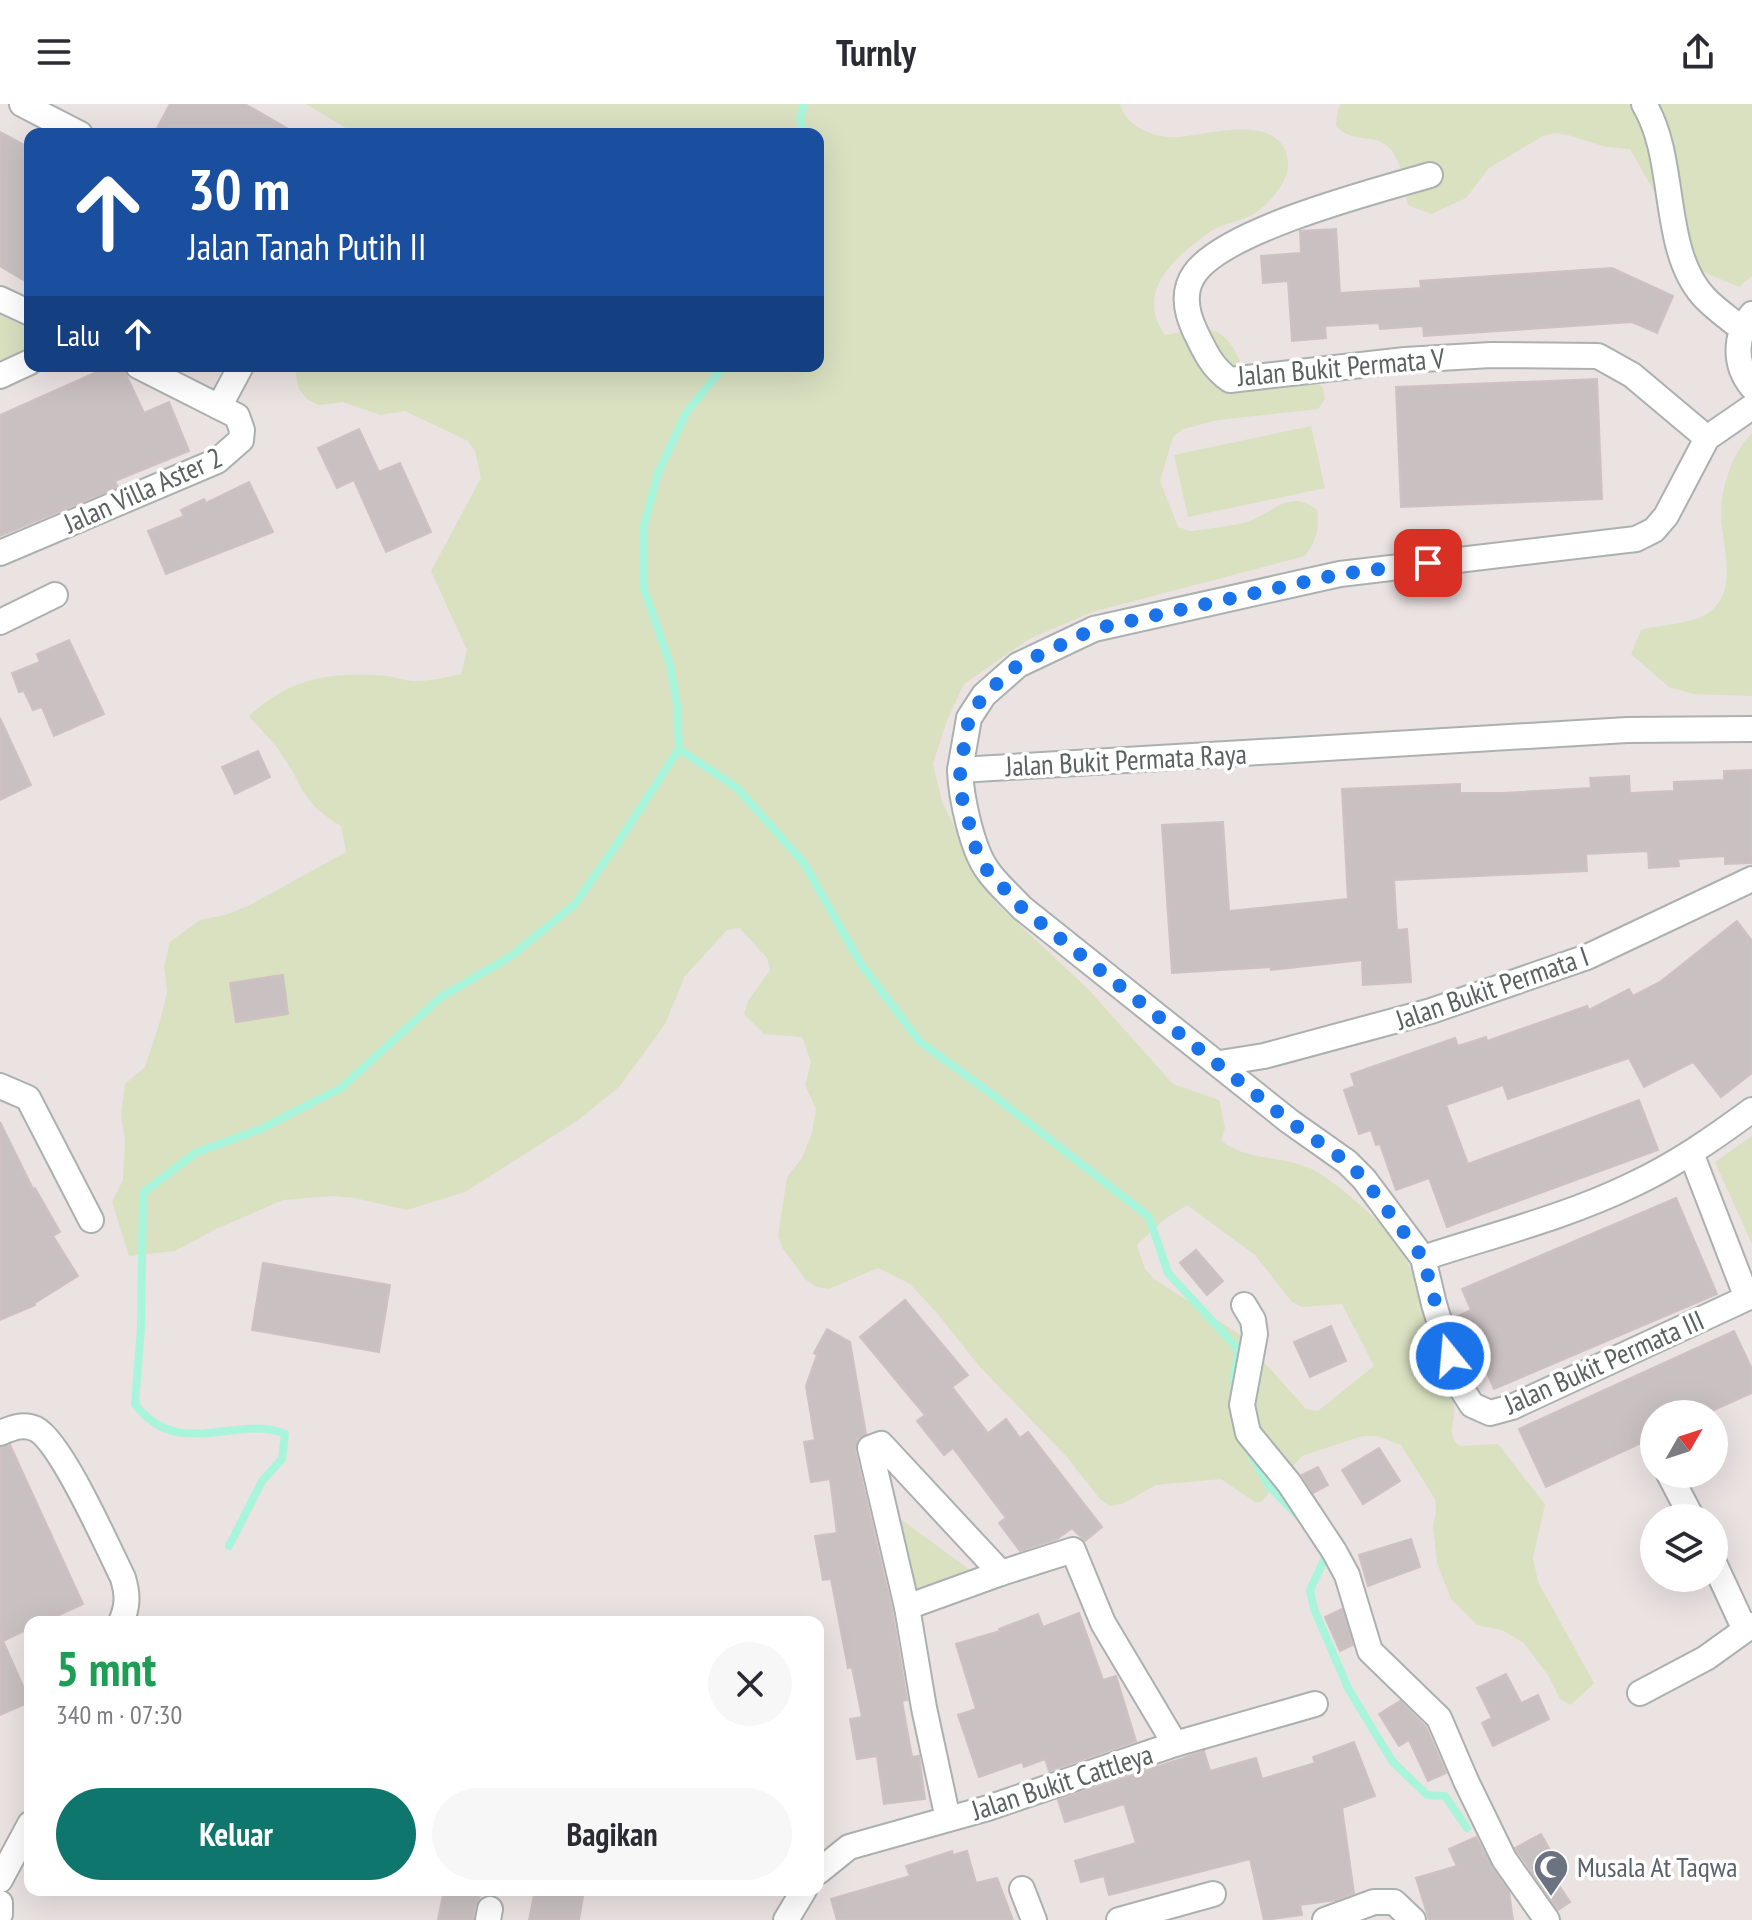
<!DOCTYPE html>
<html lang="id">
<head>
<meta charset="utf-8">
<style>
	:root { --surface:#fff; --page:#f7f7f7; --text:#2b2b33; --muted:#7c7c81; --accent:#0f766e }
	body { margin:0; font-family:"PT Sans Narrow",sans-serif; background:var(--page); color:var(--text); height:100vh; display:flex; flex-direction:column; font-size:30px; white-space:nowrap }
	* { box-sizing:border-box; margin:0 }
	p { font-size:26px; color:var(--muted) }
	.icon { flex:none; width:44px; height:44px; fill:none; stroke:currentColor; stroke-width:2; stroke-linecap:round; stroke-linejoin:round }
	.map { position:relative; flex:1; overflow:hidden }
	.sheet { position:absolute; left:24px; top:1512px; width:800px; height:280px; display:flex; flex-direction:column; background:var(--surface); border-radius:16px; box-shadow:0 8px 32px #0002 }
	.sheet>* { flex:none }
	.top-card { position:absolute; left:24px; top:24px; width:800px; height:244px; border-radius:16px; box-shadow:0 8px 32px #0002; background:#1a4fa0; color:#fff; overflow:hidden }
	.needle { width:52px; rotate:51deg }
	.buttons { position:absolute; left:1640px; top:1296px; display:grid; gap:16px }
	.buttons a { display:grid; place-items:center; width:88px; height:88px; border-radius:50%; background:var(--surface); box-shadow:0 8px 32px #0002; font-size:40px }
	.pin { position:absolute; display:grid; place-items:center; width:68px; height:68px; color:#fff; margin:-34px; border-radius:16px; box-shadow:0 4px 12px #0006 }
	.me { position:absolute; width:88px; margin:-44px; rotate:343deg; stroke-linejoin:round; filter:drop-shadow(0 0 6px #0008) }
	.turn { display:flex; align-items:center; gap:28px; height:168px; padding:0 32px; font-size:36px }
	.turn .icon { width:104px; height:104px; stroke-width:2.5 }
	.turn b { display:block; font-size:56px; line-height:68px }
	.then { display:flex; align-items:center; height:76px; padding:0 32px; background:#0003; gap:16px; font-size:30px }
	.round { display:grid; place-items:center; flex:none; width:84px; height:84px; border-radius:42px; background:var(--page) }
	.headline { display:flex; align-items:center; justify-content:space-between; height:136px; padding:0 32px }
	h1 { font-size:48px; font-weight:700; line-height:60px; color:#1e9e55 }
	.cta { display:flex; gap:16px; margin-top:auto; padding:16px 32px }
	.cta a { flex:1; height:92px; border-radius:48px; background:var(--accent); color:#fff; font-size:32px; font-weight:700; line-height:92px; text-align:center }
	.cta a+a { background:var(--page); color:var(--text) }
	header { display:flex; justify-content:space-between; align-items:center; height:104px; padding:0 32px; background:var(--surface); font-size:36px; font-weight:700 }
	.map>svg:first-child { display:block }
	.green { fill:#d9e1c1; fill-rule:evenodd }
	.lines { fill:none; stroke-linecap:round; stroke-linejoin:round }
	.stream { stroke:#a8f5dc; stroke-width:8 }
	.building { fill:#c9c0c2; stroke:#cfc1c2; stroke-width:2 }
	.minor-casing { stroke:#abb1b0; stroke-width:28 }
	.minor { stroke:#fff; stroke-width:24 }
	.route { stroke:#1a73e8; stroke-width:14; stroke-dasharray:0 25.2 }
	.labels { text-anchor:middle; stroke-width:7; stroke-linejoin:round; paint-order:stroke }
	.street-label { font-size:28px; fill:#5a6160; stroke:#fff }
	.worship-label { font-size:28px; fill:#5b616d; stroke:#fff; text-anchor:start }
</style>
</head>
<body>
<header><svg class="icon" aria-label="menu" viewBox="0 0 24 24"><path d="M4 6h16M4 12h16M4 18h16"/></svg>Turnly<svg class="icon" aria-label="share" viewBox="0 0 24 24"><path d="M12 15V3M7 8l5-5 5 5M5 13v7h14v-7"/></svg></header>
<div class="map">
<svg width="1752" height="1816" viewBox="0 0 1752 1816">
	<rect width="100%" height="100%" fill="#ebe2e2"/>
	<!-- green -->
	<g class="green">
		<path d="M 306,0 L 1120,0 C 1126,24 1157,35 1179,33 C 1210,30 1285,7 1288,60 C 1290,77 1265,105 1250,112 C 1237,118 1222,120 1210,128 C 1177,151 1133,188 1165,231 C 1178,229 1199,223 1212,226 C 1234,232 1244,267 1252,285 C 1272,286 1294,279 1314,277 L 1323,284 L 1325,295 L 1318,305 L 1218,316 L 1183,325 L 1173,333 L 1160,377 L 1178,423 C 1179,423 1189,427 1190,427 C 1195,427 1242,420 1247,418 C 1272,410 1289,384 1317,406 C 1320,424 1316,437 1305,452 L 1092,508 L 1029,535 L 964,580 L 947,616 L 933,660 L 942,698 L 987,787 L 995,798 L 1088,885 L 1173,980 L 1219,996 L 1225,1024 L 1221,1036 C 1243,1056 1280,1052 1307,1063 C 1330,1072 1375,1113 1392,1132 C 1398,1139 1403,1150 1407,1158 C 1432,1202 1447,1253 1454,1303 C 1456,1318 1445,1329 1459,1342 L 1498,1340 L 1545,1400 L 1533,1454 L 1538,1478 L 1594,1579 L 1571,1601 L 1560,1595 L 1548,1571 L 1524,1539 L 1502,1526 L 1477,1521 L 1451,1495 L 1437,1459 L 1433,1422 L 1436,1409 L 1435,1395 L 1401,1341 L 1377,1332 L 1363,1332 L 1302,1352 L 1261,1398 L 1255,1398 L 1221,1375 L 1156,1381 L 1122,1400 L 1110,1402 L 1100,1395 L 1066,1352 L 980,1263 L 936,1208 L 910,1180 L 878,1164 L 829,1185 L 817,1183 L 806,1176 L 783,1145 L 778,1132 L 787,1073 L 802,1054 L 812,1029 L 816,1005 L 805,981 L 811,958 L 802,933 L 764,930 L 744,910 L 748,897 L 770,866 L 767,854 L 740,824 L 727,826 L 685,872 L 665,920 L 619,983 L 577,1017 L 465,1088 L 407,1106 L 355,1094 L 331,1092 L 283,1096 L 216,1125 L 175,1147 L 129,1152 L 112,1098 L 123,1076 L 125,1037 L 121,1011 L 125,980 L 145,963 L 161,914 L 167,888 L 164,862 L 170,838 L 200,816 L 225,811 L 248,802 L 346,748 L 341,722 C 301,698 306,686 282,651 C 273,637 260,625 249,612 C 292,573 330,568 387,572 C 397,573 407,578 418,577 C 432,577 446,573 461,570 L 467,546 L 431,467 L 481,374 L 475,347 L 468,337 L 405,307 L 380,311 L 343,298 L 318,301 L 307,295 L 299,285 L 296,272 L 297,262 L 818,262 L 818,30 L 356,30 ZM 1187,1101 L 1255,1151 L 1292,1198 L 1302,1203 L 1342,1200 L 1374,1262 L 1318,1307 L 1306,1305 L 1239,1230 L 1154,1175 L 1145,1165 L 1137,1141 L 1162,1117 Z"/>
		<path d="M 1341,0 L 1752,0 L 1752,172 L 1739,183 L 1668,153 L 1655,89 L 1630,45 L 1606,43 L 1568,31 L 1555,29 L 1543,32 L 1489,64 L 1466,94 L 1431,110 L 1408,101 C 1403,76 1402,40 1371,35 C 1356,33 1347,33 1336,22 L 1337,9 Z"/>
		<path d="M 0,211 L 30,225 L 30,246 L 0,257 Z"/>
		<path d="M 1311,322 L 1325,384 L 1188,413 L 1174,351 Z"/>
		<path d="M 1752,329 L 1752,592 L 1693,590 L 1669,583 L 1631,550 L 1641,526 C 1662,520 1693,521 1711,507 C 1740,483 1720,438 1721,407 C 1722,381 1733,348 1752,329 Z"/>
		<path d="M 1752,1032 L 1752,1140 L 1715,1058 Z"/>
		<path d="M 898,1413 L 971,1467 L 911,1486 Z"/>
	</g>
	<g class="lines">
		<!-- stream -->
		<g class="stream">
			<path d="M 804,0 L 800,14 L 804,30"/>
			<path d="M 818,44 L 818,46"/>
			<path d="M 679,645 L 737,684 L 804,759 L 861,860 L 920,938 L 993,991 L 1149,1113 L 1168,1169 L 1239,1246 L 1234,1272 L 1235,1288"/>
			<path d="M 1249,1347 L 1269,1382 L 1301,1415"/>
			<path d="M 229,1442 L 262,1377 L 282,1355 L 285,1330 C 239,1309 178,1358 135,1300 L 141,1224 L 143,1089 L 195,1049 L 261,1025 L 341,984 L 441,893 L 510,853 L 575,800 L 617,740 L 679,645 L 677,601 L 670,560 L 643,482 L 643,425 L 658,369 L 686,309 L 724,262"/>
			<path d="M 1322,1446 L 1326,1452 L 1310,1486 L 1314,1505 L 1348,1584 L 1375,1629 L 1393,1658 L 1427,1691 L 1445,1692 L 1467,1724"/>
		</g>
	</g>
	<!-- building -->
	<g class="building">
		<path d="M 170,0 L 245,0 L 297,30 L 169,30 L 157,24 Z"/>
		<path d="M 0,28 L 30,44 L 30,180 L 0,162 Z"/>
		<path d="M 1336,125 L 1340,189 L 1421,184 L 1420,177 L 1612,164 L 1673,192 L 1657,229 L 1632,218 L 1424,232 L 1423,222 L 1380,225 L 1379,219 L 1325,222 L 1326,234 L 1292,237 L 1288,177 L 1263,179 L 1261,152 L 1301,149 L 1300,127 Z"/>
		<path d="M 110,262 L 122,262 L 144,309 L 169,298 L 189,347 L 115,377 L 118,383 L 0,432 L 0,311 Z"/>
		<path d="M 1597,275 L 1602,395 L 1401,403 L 1396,283 Z"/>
		<path d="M 359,325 L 379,368 L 400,359 L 431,428 L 386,448 L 354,376 L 337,384 L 318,344 Z"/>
		<path d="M 249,378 L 273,428 L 166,470 L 148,427 L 184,412 L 181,406 L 204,395 L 206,399 Z"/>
		<path d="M 69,536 L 104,610 L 54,632 L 42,603 L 33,606 L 24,587 L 19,588 L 12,569 L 40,558 L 37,550 Z"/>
		<path d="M 0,614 L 31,681 L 0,696 Z"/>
		<path d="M 258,647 L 270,673 L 235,690 L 222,663 Z"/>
		<path d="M 1752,666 L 1752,759 L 1725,760 L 1725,752 L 1678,755 L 1679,762 L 1649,764 L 1648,747 L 1586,750 L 1587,767 L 1394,776 L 1397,826 L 1407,825 L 1411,878 L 1363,881 L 1362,856 L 1271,866 L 1271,863 L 1172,869 L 1162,721 L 1223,718 L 1229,807 L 1348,795 L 1342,685 L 1460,680 L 1460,689 L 1502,689 L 1591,684 L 1590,674 L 1629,672 L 1630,689 L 1674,687 L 1674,678 L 1724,676 L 1724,667 Z"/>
		<path d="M 1737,817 L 1752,837 L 1752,969 L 1721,993 L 1693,958 L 1644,983 L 1629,954 L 1508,995 L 1503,981 L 1446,1001 L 1468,1060 L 1639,996 L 1658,1046 L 1447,1123 L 1429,1074 L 1396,1086 L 1380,1040 L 1376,1041 L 1371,1026 L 1359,1030 L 1344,986 L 1355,982 L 1351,970 L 1455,934 L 1458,942 L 1486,933 L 1487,937 L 1587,902 L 1589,906 L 1629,885 L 1633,892 L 1660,878 Z"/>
		<path d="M 283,871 L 288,910 L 236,918 L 230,879 Z"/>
		<path d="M 0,1018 L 33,1085 L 35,1084 L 60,1128 L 53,1132 L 78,1172 L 35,1199 L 35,1201 L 0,1216 Z"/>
		<path d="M 1676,1094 L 1717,1190 L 1494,1285 L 1475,1240 L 1469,1243 L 1456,1213 L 1471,1206 L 1462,1185 Z"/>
		<path d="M 1196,1146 L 1223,1177 L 1207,1191 L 1180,1159 Z"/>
		<path d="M 263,1159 L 390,1181 L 379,1248 L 252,1226 Z"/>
		<path d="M 905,1196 L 968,1271 L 952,1283 L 988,1329 L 1006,1315 L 1020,1334 L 1028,1328 L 1102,1423 L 1085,1437 L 1072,1424 L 1057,1435 L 1020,1447 L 999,1419 L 1006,1414 L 953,1344 L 944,1351 L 917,1317 L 925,1311 L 860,1233 Z"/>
		<path d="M 1331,1222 L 1346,1257 L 1310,1273 L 1294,1238 Z"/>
		<path d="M 827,1225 L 850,1238 L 866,1330 L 858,1334 L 855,1347 L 892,1506 L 907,1596 L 902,1597 L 912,1653 L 919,1652 L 925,1695 L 884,1700 L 877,1652 L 857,1655 L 850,1615 L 862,1613 L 852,1563 L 848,1564 L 831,1475 L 823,1476 L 815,1432 L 837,1429 L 830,1375 L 811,1378 L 804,1338 L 815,1336 L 806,1282 L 817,1251 L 814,1249 Z"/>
		<path d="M 1734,1227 L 1752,1265 L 1752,1289 L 1705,1310 L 1654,1310 L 1654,1333 L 1546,1383 L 1519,1325 Z"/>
		<path d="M 10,1341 L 83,1500 L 44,1518 L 30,1518 L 30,1524 L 3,1537 L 30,1598 L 0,1611 L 0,1344 Z"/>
		<path d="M 1379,1344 L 1400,1377 L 1363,1400 L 1342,1366 Z"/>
		<path d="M 1318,1363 L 1328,1381 L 1313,1389 L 1302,1371 Z"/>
		<path d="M 1411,1435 L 1420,1463 L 1368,1482 L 1359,1451 Z"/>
		<path d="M 1342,1505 L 1353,1541 L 1340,1547 L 1325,1513 Z"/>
		<path d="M 1079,1509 L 1103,1576 L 1116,1572 L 1136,1637 L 1049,1667 L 1045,1655 L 1024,1663 L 1022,1658 L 979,1673 L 958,1611 L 976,1605 L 956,1540 L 1000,1527 L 999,1525 L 1038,1510 L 1043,1523 Z"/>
		<path d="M 1506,1570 L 1521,1599 L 1538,1591 L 1549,1615 L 1493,1642 L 1482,1619 L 1492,1614 L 1477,1584 Z"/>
		<path d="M 1400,1597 L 1426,1623 L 1446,1669 L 1428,1677 L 1409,1636 L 1399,1642 L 1379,1610 Z"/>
		<path d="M 1354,1638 L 1375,1692 L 1342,1704 L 1354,1789 L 1336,1796 L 1300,1801 L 1302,1811 L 1264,1816 L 1250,1755 L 1109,1791 L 1104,1772 L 1081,1778 L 1075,1757 L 1136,1739 L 1124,1700 L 1065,1718 L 1058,1696 L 1204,1647 L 1210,1667 L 1256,1654 L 1262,1675 L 1315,1659 L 1313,1653 Z"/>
		<path d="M 1541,1730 L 1558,1760 L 1548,1765 L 1570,1798 L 1558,1806 L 1515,1744 Z"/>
		<path d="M 1476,1733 L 1491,1762 L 1509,1788 L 1513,1816 L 1429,1816 L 1416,1774 L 1457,1762 L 1449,1745 Z"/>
		<path d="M 952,1747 L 953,1751 L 967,1747 L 976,1779 L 997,1774 L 1013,1816 L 837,1816 L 831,1795 L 910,1772 L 906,1762 Z"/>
		<path d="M 444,1786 L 483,1786 L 475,1802 L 473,1816 L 438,1816 Z"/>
		<path d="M 535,1786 L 584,1786 L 579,1816 L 529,1816 Z"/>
	</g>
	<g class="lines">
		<!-- minor casing -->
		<g class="minor-casing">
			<g id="minor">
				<path d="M 22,0 L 80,30"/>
				<path d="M 1644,0 C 1678,56 1660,145 1704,193 C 1715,205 1730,215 1742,225"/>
				<path d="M 1430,71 C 1375,87 1227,125 1195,169 C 1182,187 1186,208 1195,227 C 1204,246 1212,264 1230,276 L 1405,256 L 1491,251 L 1598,252 L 1632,271 L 1707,334"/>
				<path d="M 0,195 L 30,209"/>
				<path d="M 1752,210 C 1734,232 1734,261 1752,283"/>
				<path d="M 0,272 L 30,258"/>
				<path d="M 219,303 L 241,262"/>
				<path d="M 1752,303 L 1707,334 L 1666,412 L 1654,426 L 1636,435 L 1340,470 L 1094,525 L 1018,561 L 984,591 L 969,614 L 960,666 L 1627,626 L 1752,625"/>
				<path d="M 0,449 L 217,357 L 241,336 L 242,326 L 237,312 L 138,262"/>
				<path d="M 0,518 L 55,491"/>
				<path d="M 960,666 C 961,693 972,746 988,767 C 997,780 1011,792 1022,804 L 1289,1017 L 1347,1058 L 1364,1075 L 1423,1154 L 1434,1200 L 1458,1279 L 1472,1301 L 1490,1309 L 1512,1303 L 1747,1194 L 1691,1049"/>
				<path d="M 1220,959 L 1264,952 L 1431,907 L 1587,853 L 1752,775"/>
				<path d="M 0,982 L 28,994 L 91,1116"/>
				<path d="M 1423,1154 C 1493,1131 1566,1113 1632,1081 C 1675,1061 1714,1034 1752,1006"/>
				<path d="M 1244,1201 L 1253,1216 L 1255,1230 L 1242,1301 L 1248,1329 L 1289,1379 L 1334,1447 L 1347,1471 L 1370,1547 L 1439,1614 L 1466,1677 L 1504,1755 L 1547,1816"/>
				<path d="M 0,1329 C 12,1324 23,1319 36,1325 C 62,1339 108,1444 123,1474 C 128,1491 128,1502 121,1518"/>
				<path d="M 1669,1370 L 1692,1414"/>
				<path d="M 1714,1459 L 1745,1526"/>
				<path d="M 907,1503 L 1001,1469"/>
				<path d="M 1640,1589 L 1706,1554 L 1752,1521"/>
				<path d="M 1175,1640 L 1315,1600"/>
				<path d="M 818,1768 L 849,1743 L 988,1704 L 1175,1640 L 1103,1519 L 1073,1446 L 1001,1469 L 881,1340 L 870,1344 L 907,1503 L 924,1604 L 948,1715"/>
				<path d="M 0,1776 L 30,1720"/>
				<path d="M 1022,1785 L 1034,1816"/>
				<path d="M 0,1799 L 0,1810"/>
				<path d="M 488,1816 L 490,1805"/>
				<path d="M 786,1816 L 804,1786"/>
				<path d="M 1119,1816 L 1213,1790"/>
				<path d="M 1325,1816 L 1374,1798 L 1394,1798 L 1413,1816"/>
			</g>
		</g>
		<!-- minor -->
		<use href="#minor" class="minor"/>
	</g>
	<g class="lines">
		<!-- route -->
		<path class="route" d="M 1428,459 L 1340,470 L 1094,525 L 1018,561 L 984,591 L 969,614 L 960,666 L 961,690 L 976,745 L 987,766 L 1022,804 L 1289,1017 L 1347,1058 L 1364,1075 L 1423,1154 L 1450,1252"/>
	</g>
	<!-- icons -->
	<defs>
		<g id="mosque-pin" transform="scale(1.8)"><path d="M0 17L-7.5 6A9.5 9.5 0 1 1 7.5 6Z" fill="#6b7280" stroke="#fff"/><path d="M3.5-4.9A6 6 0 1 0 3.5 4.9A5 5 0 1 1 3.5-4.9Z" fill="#fff"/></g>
	</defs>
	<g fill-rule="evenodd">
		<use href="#mosque-pin" x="1551" y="1763"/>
	</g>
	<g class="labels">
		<!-- street labels -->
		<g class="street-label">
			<text transform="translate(1341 263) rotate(-5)" y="10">Jalan Bukit Permata V</text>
			<text transform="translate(143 386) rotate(-24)" y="10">Jalan Villa Aster 2</text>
			<text transform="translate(1126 656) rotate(-3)" y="10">Jalan Bukit Permata Raya</text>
			<text transform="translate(1492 884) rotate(-19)" y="10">Jalan Bukit Permata I</text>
			<text transform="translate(1604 1258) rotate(-24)" y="10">Jalan Bukit Permata III</text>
			<text transform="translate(1062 1678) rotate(-18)" y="10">Jalan Bukit Cattleya</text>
		</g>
		<!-- worship labels -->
		<g class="worship-label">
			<text x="1577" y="1773">Musala At Taqwa</text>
		</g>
	</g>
</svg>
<div class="buttons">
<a><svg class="needle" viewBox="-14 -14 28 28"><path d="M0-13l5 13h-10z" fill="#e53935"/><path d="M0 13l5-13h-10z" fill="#7c7c81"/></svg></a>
<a><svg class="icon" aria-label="layers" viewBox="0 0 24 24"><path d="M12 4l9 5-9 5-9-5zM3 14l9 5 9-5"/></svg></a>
</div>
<div class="pin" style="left:1428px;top:459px;background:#d93025"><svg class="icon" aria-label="arrive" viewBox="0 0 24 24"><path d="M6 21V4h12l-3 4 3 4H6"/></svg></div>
<svg class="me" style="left:1450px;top:1252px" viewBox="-20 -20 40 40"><circle r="17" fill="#1a73e8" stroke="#fff" stroke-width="3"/><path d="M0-11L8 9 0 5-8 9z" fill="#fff"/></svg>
<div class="top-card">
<div class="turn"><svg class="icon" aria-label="ahead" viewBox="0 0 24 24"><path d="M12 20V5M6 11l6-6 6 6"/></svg><div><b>30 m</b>Jalan Tanah Putih II</div></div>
<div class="then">Lalu<svg class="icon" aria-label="ahead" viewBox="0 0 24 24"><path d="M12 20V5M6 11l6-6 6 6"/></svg></div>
</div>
<section class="sheet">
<div class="headline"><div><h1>5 mnt</h1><p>340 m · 07:30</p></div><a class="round"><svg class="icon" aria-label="close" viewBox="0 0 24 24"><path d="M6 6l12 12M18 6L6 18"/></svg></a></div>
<div class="cta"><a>Keluar</a><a>Bagikan</a></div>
</section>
</div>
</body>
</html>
